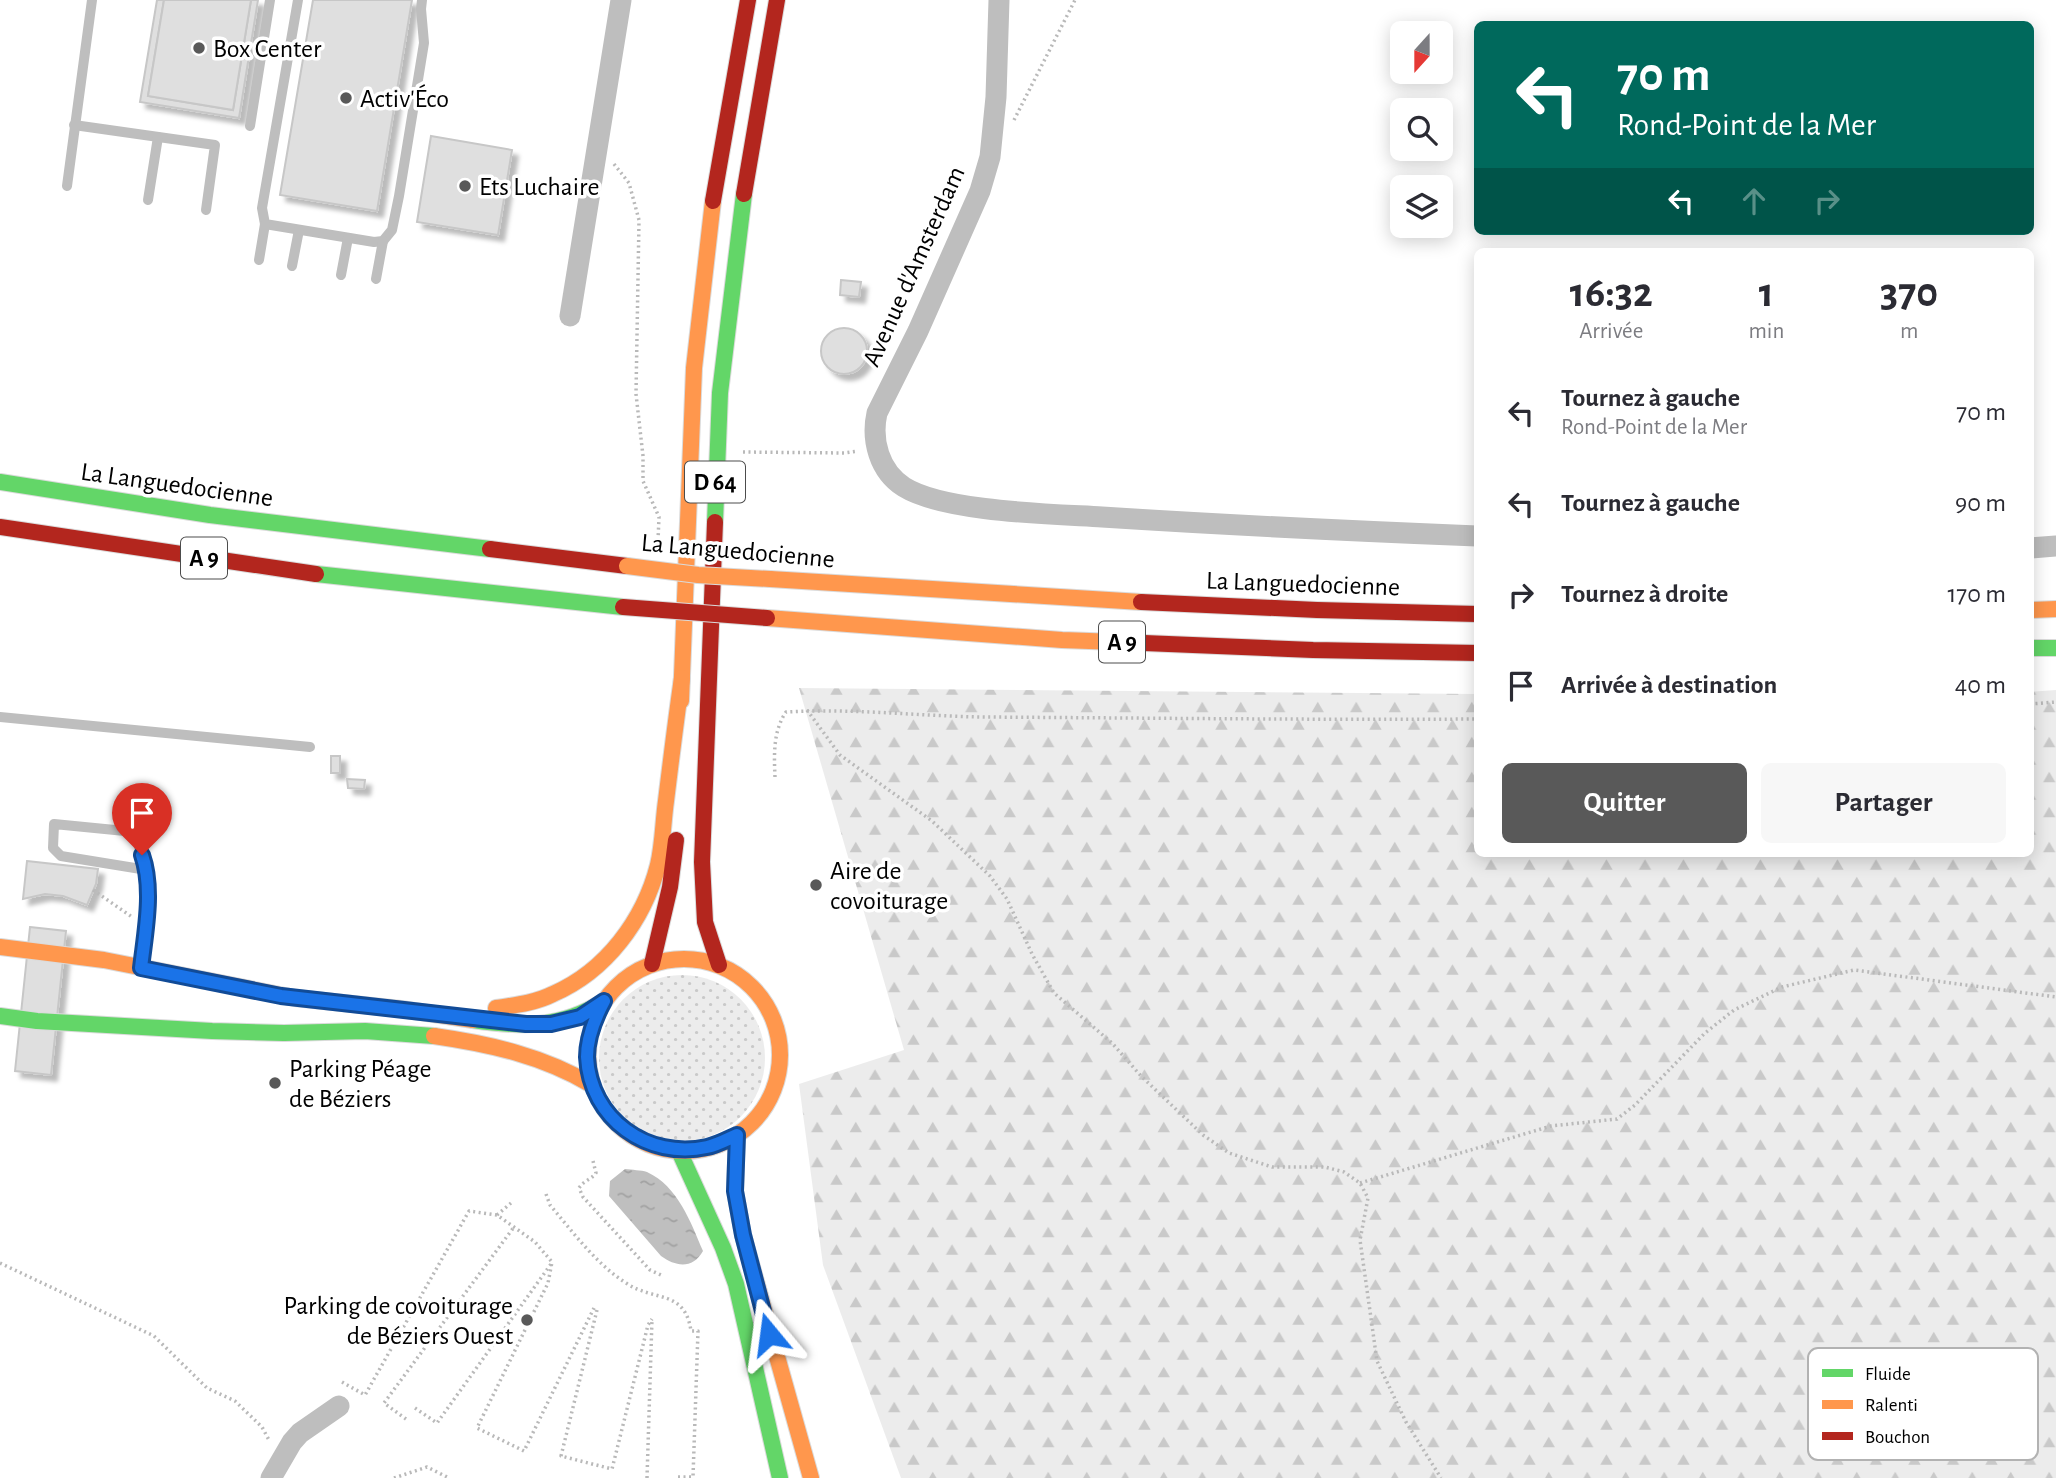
<!DOCTYPE html>
<html lang="fr">
<head>
<meta charset="utf-8">
<style>
	:root { --surface:#fff; --page:#f7f7f7; --text:#2b2b33; --muted:#7c7c81; --accent:#595959 }
	body { margin:0; font-family:"Alegreya Sans",sans-serif; background:var(--page); color:var(--text); height:100vh; display:flex; flex-direction:column; font-size:26px; white-space:nowrap }
	* { box-sizing:border-box; margin:0 }
	p { font-size:23px; color:var(--muted) }
	.icon { flex:none; width:38px; height:38px; fill:none; stroke:currentColor; stroke-width:2; stroke-linecap:round; stroke-linejoin:round }
	.map { position:relative; flex:1; overflow:hidden }
	.sheet { position:absolute; left:1474px; top:248px; width:560px; height:609px; display:flex; flex-direction:column; background:var(--surface); border-radius:10px; box-shadow:0 4px 18px #0003 }
	.sheet>* { flex:none }
	.hud { position:absolute; left:1474px; top:21px; width:560px; height:214px; border-radius:10px; box-shadow:0 4px 18px #0003; background:#00695c; color:#fff; overflow:hidden }
	.needle { width:46px; rotate:201deg }
	.tools { position:absolute; left:1390px; top:21px; display:grid; gap:14px }
	.tools a { display:grid; place-items:center; width:63px; height:63px; border-radius:10px; background:var(--surface); box-shadow:0 4px 18px #0003; font-size:35px }
	.pin { position:absolute; display:grid; place-items:center; width:60px; height:60px; color:#fff; margin:-72px -30px; border-radius:50% 50% 50% 0; rotate:-45deg; box-shadow:0 0 7px #0007 }
	.pin .icon { rotate:45deg }
	.me { position:absolute; width:77px; margin:-38px; rotate:344deg; stroke-linejoin:round; filter:drop-shadow(0 0 5px #0008) }
	.turn { display:flex; align-items:center; gap:24px; height:147px; padding:0 28px; font-size:32px }
	.turn .icon { width:91px; height:91px; stroke-width:2.5 }
	.turn b { display:block; font-size:49px; line-height:60px }
	.lanes { display:flex; align-items:center; height:66px; padding:0 28px; background:#0003; justify-content:center; gap:35px; direction:ltr }
	.lanes .off { opacity:.35 }
	.eta { display:flex; justify-content:space-evenly; align-items:center; height:119px; text-align:center }
	.eta b { font-size:42px; font-weight:700; line-height:49px }
	.action { display:flex; gap:14px; margin-top:auto; padding:14px 28px }
	.action a { flex:1; height:80px; border-radius:10px; background:var(--accent); color:#fff; font-size:28px; font-weight:700; line-height:80px; text-align:center }
	.action a+a { background:var(--page); color:var(--text) }
	ul { padding:0; list-style:none }
	li { display:flex; align-items:center; gap:21px; height:91px; padding:0 28px }
	li div { flex:1 }
	li b { display:block; font-size:26px }
	li em { font-style:normal }
	.map>svg:first-child { display:block }
	.grass { fill:url(#grass-dots) }
	.forest { fill:url(#forest-firs) }
	.water { fill:url(#water-ripples) }
	.building { fill:#dfdfdf; stroke:#c7c7c7; stroke-width:2; filter:url(#shadow) }
	.lines { fill:none; stroke-linecap:round; stroke-linejoin:round }
	.fast-casing { stroke:#dbdbdb; stroke-width:18 }
	.slow-casing { stroke:#dbdbdb; stroke-width:18 }
	.jam-casing { stroke:#dbdbdb; stroke-width:18 }
	.path { stroke:#b9b9b9; stroke-width:3.5; stroke-dasharray:2 3.5; stroke-linecap:butt }
	.lane { stroke:#bebebe; stroke-width:10 }
	.street { stroke:#bebebe; stroke-width:21 }
	.fast { stroke:#63d668; stroke-width:16 }
	.slow { stroke:#ff974d; stroke-width:16 }
	.jam { stroke:#b3261e; stroke-width:16 }
	.slow-bridge-casing { stroke:#dbdbdb; stroke-width:18; stroke-linecap:butt }
	.jam-bridge-casing { stroke:#dbdbdb; stroke-width:18; stroke-linecap:butt }
	.slow-bridge { stroke:#ff974d; stroke-width:16 }
	.jam-bridge { stroke:#b3261e; stroke-width:16 }
	.route-casing { stroke:#114b97; stroke-width:18 }
	.route { stroke:#1a73e8; stroke-width:12 }
	.poi-dot { fill:#595959; stroke:#fff; stroke-width:2.5 }
	.labels { text-anchor:middle; stroke-width:7; stroke-linejoin:round; paint-order:stroke }
	.shield { fill:#fff; stroke:#4c4c4c; stroke-width:2 }
	.shield-label { font-size:24px; font-weight:bold; fill:#000 }
	.poi-label { font-size:26px; fill:#000; stroke:#fff; text-anchor:start }
	.street-label { font-size:26px; fill:#000; stroke:#fff }
	.key { fill:#fff; stroke:#b2b2b2; stroke-width:2 }
	.key-label { font-size:19px; fill:#000 }
</style>
</head>
<body>
<div class="map">
<svg width="2056" height="1478" viewBox="0 0 2056 1478">
	<defs>
		<pattern id="grass-dots" width="8" height="8" patternUnits="userSpaceOnUse" patternTransform="scale(1.75)"><rect width="8" height="8" fill="#ececec"/><path d="M2 2h.1M6 6h.1" fill="none" stroke="#c9c9c9" stroke-width="1.8" stroke-linecap="round"/></pattern>
		<pattern id="forest-firs" width="22" height="20" patternUnits="userSpaceOnUse" patternTransform="scale(1.75)"><rect width="22" height="20" fill="#ececec"/><path d="M5 1l3.5 6h-7zM16 11l3.5 6h-7z" fill="#c9c9c9"/></pattern>
		<pattern id="water-ripples" width="26" height="14" patternUnits="userSpaceOnUse" patternTransform="scale(1.75)"><rect width="26" height="14" fill="#bfbfbf"/><path d="M2 4q2-2 4 0t4 0M15 11q2-2 4 0t4 0" fill="none" stroke="#a2a2a2"/></pattern>
		<filter id="shadow"><feDropShadow dx="6" dy="6" stdDeviation="2" flood-color="#0004"/></filter>
	</defs>
	<rect width="100%" height="100%" fill="#fff"/>
	<!-- grass -->
	<circle class="grass" cx="682" cy="1058" r="83"/>
	<!-- forest -->
	<path class="forest" d="M 799,688 L 1477,694 L 1477,854 L 2030,854 L 2030,692 L 2056,690 L 2056,1478 L 901,1478 L 823,1265 L 799,1084 L 904,1050 Z"/>
	<!-- water -->
	<path class="water" d="M 625,1169 C 632,1170 641,1170 647,1172 C 678,1186 691,1223 703,1251 C 693,1269 676,1267 661,1256 L 609,1196 L 610,1181 Z"/>
	<!-- building -->
	<g class="building">
		<path d="M 157,0 L 164,0 L 148,96 L 233,110 L 251,0 L 258,0 L 239,118 L 140,102 Z"/>
		<path d="M 164,0 L 251,0 L 233,110 L 148,96 Z"/>
		<path d="M 313,0 L 412,0 L 377,211 L 280,195 Z"/>
		<path d="M 431,136 L 512,150 L 498,235 L 417,222 Z"/>
		<path d="M 841,280 L 861,282 L 859,297 L 840,295 Z"/>
		<circle cx="844" cy="351" r="23"/>
		<rect x="331" y="756" width="9" height="17"/>
		<path d="M 347,779 L 365,780 L 364,789 L 348,788 Z"/>
		<path d="M 27,861 L 98,869 L 96,884 L 87,905 L 63,896 L 45,894 L 23,899 Z"/>
		<path d="M 30,927 L 66,931 L 51,1075 L 15,1071 Z"/>
	</g>
	<g class="lines">
		<!-- fast casing -->
		<g class="fast-casing">
			<g id="fast">
				<path d="M 0,482 L 210,515 L 490,549"/>
				<path d="M 715,522 L 720,393 L 744,194"/>
				<path d="M 316,574 L 623,607"/>
				<path d="M 2030,648 L 2056,648"/>
				<path d="M 0,1016 L 37,1021 L 212,1031 L 284,1033 L 365,1031 L 434,1036"/>
				<path d="M 473,1020 C 522,1027 561,1029 604,1001"/>
				<path d="M 679,1151 L 723,1248 L 736,1284 L 780,1478"/>
			</g>
		</g>
		<!-- slow casing -->
		<g class="slow-casing">
			<g id="slow">
				<path d="M 770,579 L 1141,602"/>
				<path d="M 2030,610 L 2056,609"/>
				<path d="M 767,618 L 1062,640 L 1144,643"/>
				<path d="M 681,701 L 694,368 L 713,201"/>
				<path d="M 0,947 L 104,960 L 295,998 L 401,1009 L 473,1020"/>
				<circle cx="684" cy="1055" r="96"/>
				<path d="M 496,1008 C 516,1005 535,1003 553,994 C 606,971 644,920 658,865 C 663,844 663,822 666,801 C 671,760 676,719 682,678"/>
				<path d="M 434,1036 C 490,1044 543,1056 592,1085"/>
				<path d="M 737,1135 L 735,1191 L 743,1235 L 811,1478"/>
			</g>
		</g>
		<!-- jam casing -->
		<g class="jam-casing">
			<g id="jam">
				<path d="M 744,194 L 777,0"/>
				<path d="M 713,201 L 748,0"/>
				<path d="M 715,522 L 702,862 L 705,922 L 719,965"/>
				<path d="M 0,527 L 316,574"/>
				<path d="M 490,549 L 627,566"/>
				<path d="M 1141,602 L 1317,610 L 1477,614"/>
				<path d="M 1144,643 L 1313,650 L 1477,653"/>
				<path d="M 652,964 L 670,887 L 676,840"/>
			</g>
		</g>
		<!-- path -->
		<g class="path">
			<path d="M 1014,120 L 1075,0"/>
			<path d="M 614,164 L 629,183 L 639,220 L 636,394 L 643,456 L 643,481 L 659,517 L 658,541"/>
			<path d="M 743,452 L 844,453 L 858,451"/>
			<path d="M 2030,704 L 2056,702"/>
			<path d="M 807,710 L 840,755 L 932,821 L 990,876 L 1007,899 L 1032,954 L 1054,993 L 1112,1043 L 1141,1076 L 1203,1135 L 1229,1153 L 1272,1167 L 1325,1167 L 1344,1172 L 1360,1183 L 1368,1198 L 1360,1240 L 1377,1361 L 1406,1422 L 1441,1478"/>
			<path d="M 775,777 C 774,755 773,731 786,712 C 851,708 917,716 982,717 C 1147,718 1312,720 1477,719"/>
			<path d="M 93,890 L 132,917"/>
			<path d="M 593,1161 L 596,1173 C 591,1180 584,1180 579,1188 L 583,1197 L 650,1270 L 661,1275"/>
			<path d="M 1360,1183 L 1551,1126 L 1617,1119 L 1635,1105 L 1705,1033 L 1734,1010 L 1782,987 L 1854,970 L 2056,997"/>
			<path d="M 546,1194 L 550,1205 C 573,1232 596,1264 626,1283 C 654,1302 685,1289 691,1331 L 698,1331 L 693,1477 L 675,1477"/>
			<path d="M 497,1215 L 511,1203"/>
			<path d="M 0,1263 L 154,1336 L 207,1388 L 235,1401 L 262,1427 L 270,1442"/>
			<path d="M 597,1310 L 561,1456 L 612,1469 L 648,1325 L 652,1319"/>
			<path d="M 342,1382 L 365,1395 L 469,1211 L 497,1215 L 535,1242 L 552,1262 L 548,1283 L 477,1428 L 524,1451 L 594,1308"/>
			<path d="M 415,1408 L 437,1423 L 551,1264"/>
			<path d="M 406,1419 L 384,1403 L 514,1227"/>
			<path d="M 394,1478 L 427,1467 L 449,1478"/>
			<path d="M 647,1478 L 652,1319"/>
		</g>
		<!-- lane -->
		<g class="lane">
			<path d="M 298,0 L 262,208 L 265,224 L 374,242 L 383,241 L 392,230 L 399,196 L 424,43 L 421,9 L 422,0"/>
			<path d="M 74,125 L 215,145 L 206,210"/>
			<path d="M 250,126 L 270,0"/>
			<path d="M 67,186 L 92,0"/>
			<path d="M 148,200 L 158,137"/>
			<path d="M 259,260 L 265,224"/>
			<path d="M 292,266 L 299,230"/>
			<path d="M 341,275 L 348,238"/>
			<path d="M 376,279 L 383,241"/>
			<path d="M 0,717 L 310,747"/>
			<path d="M 142,962 L 146,919 L 147,870 L 61,856 L 53,848 L 54,824 L 125,831 L 137,841 L 147,870"/>
		</g>
		<!-- street -->
		<g class="street">
			<path d="M 999,0 L 996,97 L 990,157 L 980,191 L 918,331 L 877,413 C 871,440 879,471 904,487 C 944,512 1053,514 1102,517 C 1227,525 1352,531 1477,536"/>
			<path d="M 570,316 L 621,0"/>
			<path d="M 2030,548 L 2056,546"/>
			<path d="M 271,1478 L 292,1442 L 300,1433 L 339,1406"/>
		</g>
		<!-- fast -->
		<use href="#fast" class="fast"/>
		<!-- slow -->
		<use href="#slow" class="slow"/>
		<!-- jam -->
		<use href="#jam" class="jam"/>
		<!-- slow-bridge casing -->
		<g class="slow-bridge-casing">
			<path id="slow-bridge" d="M 627,566 L 698,575 L 770,579"/>
		</g>
		<!-- jam-bridge casing -->
		<g class="jam-bridge-casing">
			<path id="jam-bridge" d="M 623,607 L 767,618"/>
		</g>
		<!-- slow-bridge -->
		<use href="#slow-bridge" class="slow-bridge"/>
		<!-- jam-bridge -->
		<use href="#jam-bridge" class="jam-bridge"/>
	</g>
	<g class="lines">
		<!-- route casing -->
		<g class="route-casing">
			<path id="route" d="M 142,855 C 154,889 145,933 141,968 L 281,996 L 526,1024 L 551,1024 L 580,1017 L 604,1001 C 595,1018 587,1037 587,1057 C 590,1119 648,1160 707,1147 C 717,1145 728,1139 737,1135 L 735,1191 L 743,1235 L 769,1334"/>
		</g>
		<!-- route -->
		<use href="#route" class="route"/>
	</g>
	<!-- markers -->
	<g class="poi-dot">
		<circle cx="199" cy="48" r="7"/>
		<circle cx="346" cy="98" r="7"/>
		<circle cx="465" cy="186" r="7"/>
		<circle cx="816" cy="885" r="7"/>
		<circle cx="275" cy="1083" r="7"/>
		<circle cx="527" cy="1320" r="7"/>
	</g>
	<g class="labels">
		<!-- shield labels -->
		<g class="shield">
			<rect x="685" y="461.5" width="60" height="41" rx="5"/>
			<rect x="181" y="537.5" width="46" height="41" rx="5"/>
			<rect x="1099" y="621.5" width="46" height="41" rx="5"/>
		</g>
		<g class="shield-label">
			<text x="715" y="490">D 64</text>
			<text x="204" y="566">A 9</text>
			<text x="1122" y="650">A 9</text>
		</g>
		<!-- poi labels -->
		<g class="poi-label">
			<text x="213" y="57">Box Center</text>
			<text x="360" y="107">Activ'Éco</text>
			<text x="479" y="195">Ets Luchaire</text>
			<text x="830" y="879">Aire de<tspan x="830" dy="30">covoiturage</tspan></text>
			<text x="289" y="1077">Parking Péage<tspan x="289" dy="30">de Béziers</tspan></text>
			<text x="513" y="1314" text-anchor="end">Parking de covoiturage<tspan x="513" dy="30">de Béziers Ouest</tspan></text>
		</g>
		<!-- street labels -->
		<g class="street-label">
			<text transform="translate(913 266) rotate(-66)" y="9">Avenue d'Amsterdam</text>
			<text transform="translate(177 484) rotate(8)" y="9">La Languedocienne</text>
			<text transform="translate(738 550) rotate(5)" y="9">La Languedocienne</text>
			<text transform="translate(1303 583) rotate(2)" y="9">La Languedocienne</text>
		</g>
	</g>
	<!-- legend -->
	<rect x="1808" y="1348" width="230" height="112" rx="10" class="key"/>
	<rect x="1822" y="1369" width="31" height="8" fill="#63d668"/>
	<rect x="1822" y="1400" width="31" height="9" fill="#ff974d"/>
	<rect x="1822" y="1432" width="31" height="8" fill="#b3261e"/>
	<g class="key-label">
		<text x="1865" y="1380">Fluide</text>
		<text x="1865" y="1411">Ralenti</text>
		<text x="1865" y="1443">Bouchon</text>
	</g>
</svg>
<div class="tools">
<a><svg class="needle" viewBox="-14 -14 28 28"><path d="M0-13l5 13h-10z" fill="#e53935"/><path d="M0 13l5-13h-10z" fill="#7c7c81"/></svg></a>
<a><svg class="icon" aria-label="search" viewBox="0 0 24 24"><circle cx="10" cy="10" r="6"/><path d="M15 15l6 6"/></svg></a>
<a><svg class="icon" aria-label="layers" viewBox="0 0 24 24"><path d="M12 4l9 5-9 5-9-5zM3 14l9 5 9-5"/></svg></a>
</div>
<div class="pin" style="left:142px;top:855px;background:#d93025"><svg class="icon" aria-label="arrive" viewBox="0 0 24 24"><path d="M6 21V4h12l-3 4 3 4H6"/></svg></div>
<svg class="me" style="left:769px;top:1334px" viewBox="-20 -20 40 40"><path d="M0-17L14 15 0 8-14 15z" fill="#1a73e8" stroke="#fff" stroke-width="4"/></svg>
<div class="hud">
<div class="turn"><svg class="icon" aria-label="left" viewBox="0 0 24 24"><path d="M17 20v-9H6M10 6l-5 5 5 5"/></svg><div><b>70 m</b>Rond-Point de la Mer</div></div>
<div class="lanes"><svg class="icon" aria-label="left" viewBox="0 0 24 24"><path d="M17 20v-9H6M10 6l-5 5 5 5"/></svg><svg class="icon off" aria-label="ahead" viewBox="0 0 24 24"><path d="M12 20V5M6 11l6-6 6 6"/></svg><svg class="icon off" aria-label="right" viewBox="0 0 24 24"><path d="M7 20v-9h11M14 6l5 5-5 5"/></svg></div>
</div>
<section class="sheet">
<div class="eta">
<div><b>16:32</b><p>Arrivée</p></div>
<div><b>1</b><p>min</p></div>
<div><b>370</b><p>m</p></div>
</div>
<ul>
<li><svg class="icon" aria-label="left" viewBox="0 0 24 24"><path d="M17 20v-9H6M10 6l-5 5 5 5"/></svg><div><b>Tournez à gauche</b><p>Rond-Point de la Mer</p></div><em>70 m</em></li>
<li><svg class="icon" aria-label="left" viewBox="0 0 24 24"><path d="M17 20v-9H6M10 6l-5 5 5 5"/></svg><div><b>Tournez à gauche</b></div><em>90 m</em></li>
<li><svg class="icon" aria-label="right" viewBox="0 0 24 24"><path d="M7 20v-9h11M14 6l5 5-5 5"/></svg><div><b>Tournez à droite</b></div><em>170 m</em></li>
<li><svg class="icon" aria-label="arrive" viewBox="0 0 24 24"><path d="M6 21V4h12l-3 4 3 4H6"/></svg><div><b>Arrivée à destination</b></div><em>40 m</em></li>
</ul>
<div class="action"><a>Quitter</a><a>Partager</a></div>
</section>
</div>
</body>
</html>
